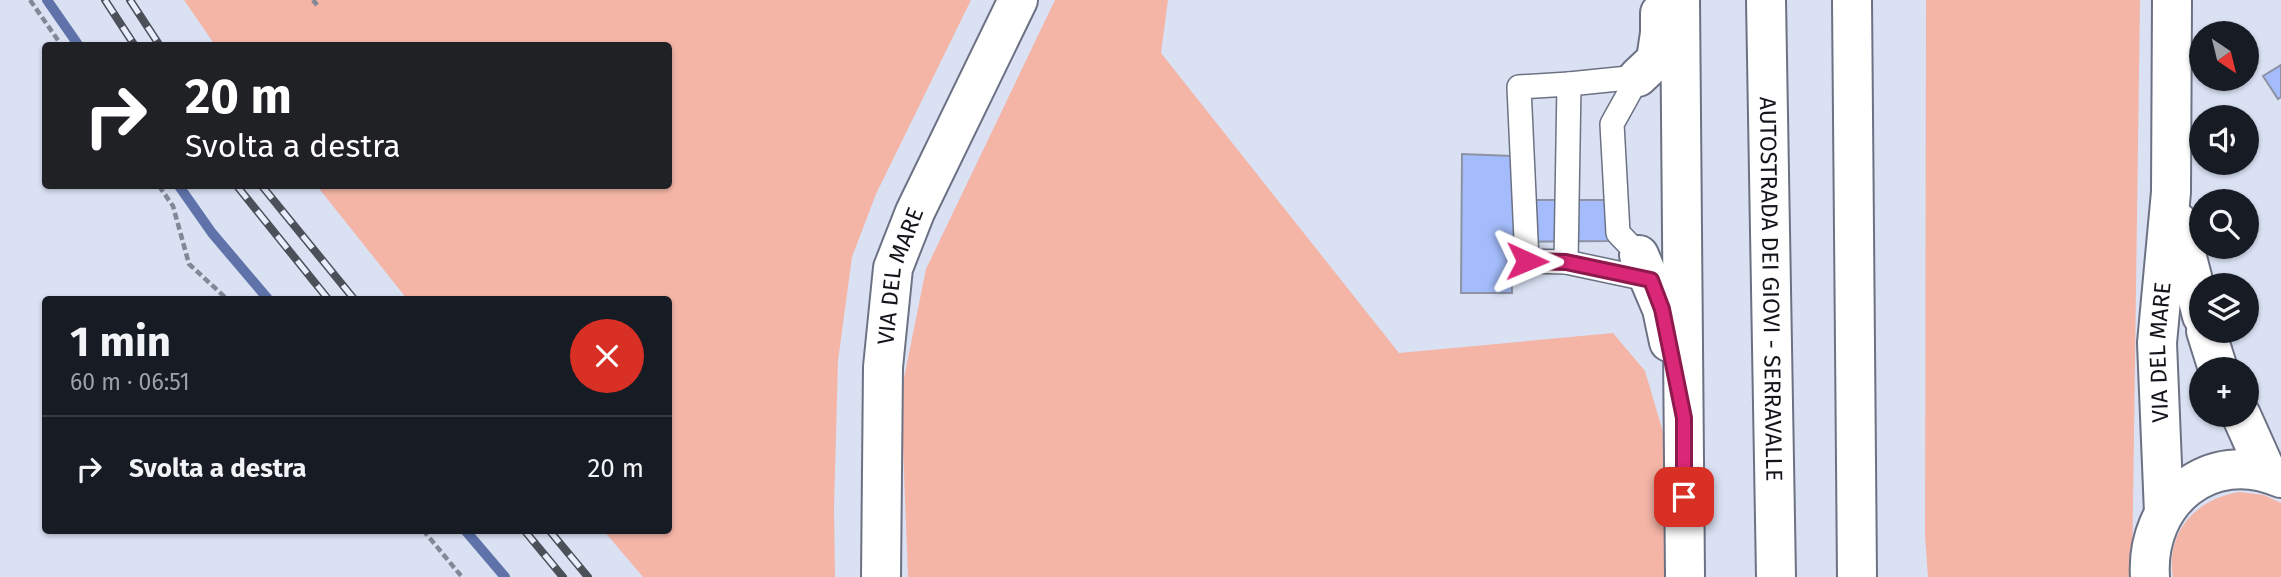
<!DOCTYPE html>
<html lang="it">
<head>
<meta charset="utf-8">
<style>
	:root { --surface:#171b24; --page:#242831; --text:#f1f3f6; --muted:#9ea1a6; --line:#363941 }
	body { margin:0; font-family:"Fira Sans",sans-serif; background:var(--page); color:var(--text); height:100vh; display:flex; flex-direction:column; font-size:26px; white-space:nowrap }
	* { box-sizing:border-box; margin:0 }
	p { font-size:23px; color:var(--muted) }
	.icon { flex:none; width:38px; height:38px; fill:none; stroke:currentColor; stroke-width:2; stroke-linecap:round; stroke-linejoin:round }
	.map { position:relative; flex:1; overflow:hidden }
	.details { position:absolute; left:42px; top:296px; width:630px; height:238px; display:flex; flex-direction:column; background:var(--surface); border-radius:7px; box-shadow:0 2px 5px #0004 }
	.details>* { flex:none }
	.guide { position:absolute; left:42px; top:42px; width:630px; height:147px; border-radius:7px; box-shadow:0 2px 5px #0004; background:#202124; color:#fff; overflow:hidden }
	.needle { width:46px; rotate:145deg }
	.tools { position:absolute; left:2189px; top:21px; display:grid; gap:14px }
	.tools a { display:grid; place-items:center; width:70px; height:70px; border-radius:50%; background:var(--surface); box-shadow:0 2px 5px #0004; font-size:35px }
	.pin { position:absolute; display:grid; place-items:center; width:60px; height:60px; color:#fff; margin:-30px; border-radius:14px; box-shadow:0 4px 10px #0006 }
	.me { position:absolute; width:77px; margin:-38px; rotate:91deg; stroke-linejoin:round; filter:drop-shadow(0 0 5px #0008) }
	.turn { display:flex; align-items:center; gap:24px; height:147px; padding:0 28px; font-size:32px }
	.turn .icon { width:91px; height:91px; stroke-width:2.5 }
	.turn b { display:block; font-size:49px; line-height:60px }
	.round { display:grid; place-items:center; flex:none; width:74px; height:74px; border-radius:37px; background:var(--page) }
	.overview { display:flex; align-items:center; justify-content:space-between; height:119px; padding:0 28px }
	h1 { font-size:42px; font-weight:700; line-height:52px }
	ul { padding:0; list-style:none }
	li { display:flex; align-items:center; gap:21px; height:105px; padding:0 28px; border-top:2px solid var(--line) }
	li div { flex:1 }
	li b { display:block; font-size:26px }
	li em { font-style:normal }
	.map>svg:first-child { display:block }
	.green { fill:#f4b5a7 }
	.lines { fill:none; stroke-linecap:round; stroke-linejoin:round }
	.stream { stroke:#5f73aa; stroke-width:10 }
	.building { fill:#a4bcfb; stroke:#8d93a4; stroke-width:2 }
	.lane-casing { stroke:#6c7283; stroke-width:26 }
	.street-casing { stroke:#6c7283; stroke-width:42 }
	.highway-casing { stroke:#6c7283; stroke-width:42 }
	.path { stroke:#828895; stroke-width:4.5; stroke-dasharray:7 3.5; stroke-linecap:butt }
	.lane { stroke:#fff; stroke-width:23 }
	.street { stroke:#fff; stroke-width:38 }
	.highway { stroke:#fff; stroke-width:38 }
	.rail-casing { stroke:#4c5059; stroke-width:8 }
	.rail { stroke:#e8eefd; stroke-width:5; stroke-dasharray:16; stroke-linecap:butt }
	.route-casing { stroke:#8e194d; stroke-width:18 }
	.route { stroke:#db2777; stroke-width:12 }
	.labels { text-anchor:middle; stroke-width:7; stroke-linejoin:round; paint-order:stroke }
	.street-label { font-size:23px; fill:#13151b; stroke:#e8eefd }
</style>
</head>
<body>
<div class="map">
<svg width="2281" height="577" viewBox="0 0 2281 577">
	<rect width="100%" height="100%" fill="#d9e1f3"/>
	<!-- green -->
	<g class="green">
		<path d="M 184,0 L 971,0 L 876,194 L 852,257 L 838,361 L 834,508 L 835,577 L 643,577 L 603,530 L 668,530 L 668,299 L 407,299 L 317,186 L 668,186 L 668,46 L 215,45 Z"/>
		<path d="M 1055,0 L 1168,0 L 1161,53 L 1399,353 L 1613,333 L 1645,371 L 1663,432 L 1665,577 L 908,577 L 901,393 L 926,269 Z"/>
		<path d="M 1926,0 L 2140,0 L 2132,577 L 1928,577 L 1925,536 Z"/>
		<path d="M 2240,492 L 2264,495 L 2281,503 L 2281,577 L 2173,577 C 2165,532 2197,498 2240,492 Z"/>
	</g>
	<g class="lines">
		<!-- stream -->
		<g class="stream">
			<path d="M 47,0 L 79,46"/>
			<path d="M 179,186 L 212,233 L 268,299"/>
			<path d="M 465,530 L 505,577"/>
		</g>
	</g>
	<!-- building -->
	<g class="building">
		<path d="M 2281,65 L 2281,97 L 2278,99 L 2263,76 Z"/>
		<path d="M 1462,154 L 1512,156 L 1512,200 L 1610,200 L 1609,241 L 1511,242 L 1512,293 L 1461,293 Z"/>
	</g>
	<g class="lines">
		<!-- lane casing -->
		<g class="lane-casing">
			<g id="lane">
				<path d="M 1638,77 L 1569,84 L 1566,262 L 1651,280"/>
				<path d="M 1638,77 L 1612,124 L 1618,233 L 1639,255"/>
				<path d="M 1566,262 L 1527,261 L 1519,87 L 1569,84"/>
			</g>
		</g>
		<!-- street casing -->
		<g class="street-casing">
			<g id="street">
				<path d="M 2178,222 L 2202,316"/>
				<path d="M 2206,331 L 2218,369"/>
				<path d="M 2241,415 L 2267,473"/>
				<path id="s1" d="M 2164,513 L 2157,343 L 2171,192 L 2172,0"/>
				<path id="s2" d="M 881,577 L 883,367 L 893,268 L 915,212 L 1018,0"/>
				<path d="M 2150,577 C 2145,502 2209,447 2281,478"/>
			</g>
		</g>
		<!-- highway casing -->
		<g class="highway-casing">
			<g id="highway">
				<path d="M 1680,0 L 1685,577"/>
				<path id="s3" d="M 1766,0 L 1776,577"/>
				<path d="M 1852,0 L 1857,577"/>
				<path d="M 1638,77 L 1656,60 L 1660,33 L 1660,13"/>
				<path d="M 1639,255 L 1662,309 L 1669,342"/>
			</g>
		</g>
		<!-- path -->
		<g class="path">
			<path d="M 30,0 L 62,46"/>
			<path d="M 313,0 L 317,5"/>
			<path d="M 159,186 L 173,206 L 189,264 L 227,299"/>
			<path d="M 423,530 L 462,577"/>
		</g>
		<!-- lane -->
		<use href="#lane" class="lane"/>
		<!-- street -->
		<use href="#street" class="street"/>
		<!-- highway -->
		<use href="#highway" class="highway"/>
		<!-- rail casing -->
		<g class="rail-casing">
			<g id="rail">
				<path d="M 105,0 L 135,46"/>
				<path d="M 130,0 L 160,46"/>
				<path d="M 237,186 L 328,299"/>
				<path d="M 262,186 L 354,299"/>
				<path d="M 524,530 L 563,577"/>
				<path d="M 549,530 L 588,577"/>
			</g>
		</g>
		<!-- rail -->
		<use href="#rail" class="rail"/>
	</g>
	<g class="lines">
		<!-- route casing -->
		<g class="route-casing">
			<path id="route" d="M 1527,261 L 1566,262 L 1651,280 L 1662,309 L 1684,418 L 1684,497"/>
		</g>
		<!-- route -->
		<use href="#route" class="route"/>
	</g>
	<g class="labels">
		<!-- street labels -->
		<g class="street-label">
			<text dy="8" stroke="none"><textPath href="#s2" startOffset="303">VIA DEL MARE</textPath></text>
			<text dy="8" stroke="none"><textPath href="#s3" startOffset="289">AUTOSTRADA DEI GIOVI - SERRAVALLE</textPath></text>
			<text dy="8" stroke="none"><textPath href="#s1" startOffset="161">VIA DEL MARE</textPath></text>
		</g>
	</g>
</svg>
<div class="tools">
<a><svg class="needle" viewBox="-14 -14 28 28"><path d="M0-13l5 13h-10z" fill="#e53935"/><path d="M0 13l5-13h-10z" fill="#9ea1a6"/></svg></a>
<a><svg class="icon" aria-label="sound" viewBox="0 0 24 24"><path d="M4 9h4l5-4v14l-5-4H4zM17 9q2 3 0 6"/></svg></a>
<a><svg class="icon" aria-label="search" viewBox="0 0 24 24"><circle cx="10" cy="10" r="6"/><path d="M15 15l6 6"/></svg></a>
<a><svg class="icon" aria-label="layers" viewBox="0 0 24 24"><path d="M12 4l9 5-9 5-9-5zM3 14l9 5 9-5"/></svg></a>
<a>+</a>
</div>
<div class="pin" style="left:1684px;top:497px;background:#d93025"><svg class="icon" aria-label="arrive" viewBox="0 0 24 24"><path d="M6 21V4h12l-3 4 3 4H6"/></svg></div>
<svg class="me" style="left:1527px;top:261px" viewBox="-20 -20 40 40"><path d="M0-17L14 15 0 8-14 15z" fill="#db2777" stroke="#fff" stroke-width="4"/></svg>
<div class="guide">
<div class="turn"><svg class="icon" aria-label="right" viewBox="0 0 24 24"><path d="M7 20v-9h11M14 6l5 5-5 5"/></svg><div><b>20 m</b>Svolta a destra</div></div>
</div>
<section class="details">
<div class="overview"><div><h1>1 min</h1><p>60 m · 06:51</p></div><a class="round" style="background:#d93025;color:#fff"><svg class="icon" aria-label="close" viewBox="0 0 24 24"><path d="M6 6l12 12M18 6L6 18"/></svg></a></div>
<ul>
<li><svg class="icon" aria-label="right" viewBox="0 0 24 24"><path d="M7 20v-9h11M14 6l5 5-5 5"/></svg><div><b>Svolta a destra</b></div><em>20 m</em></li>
</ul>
</section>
</div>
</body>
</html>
